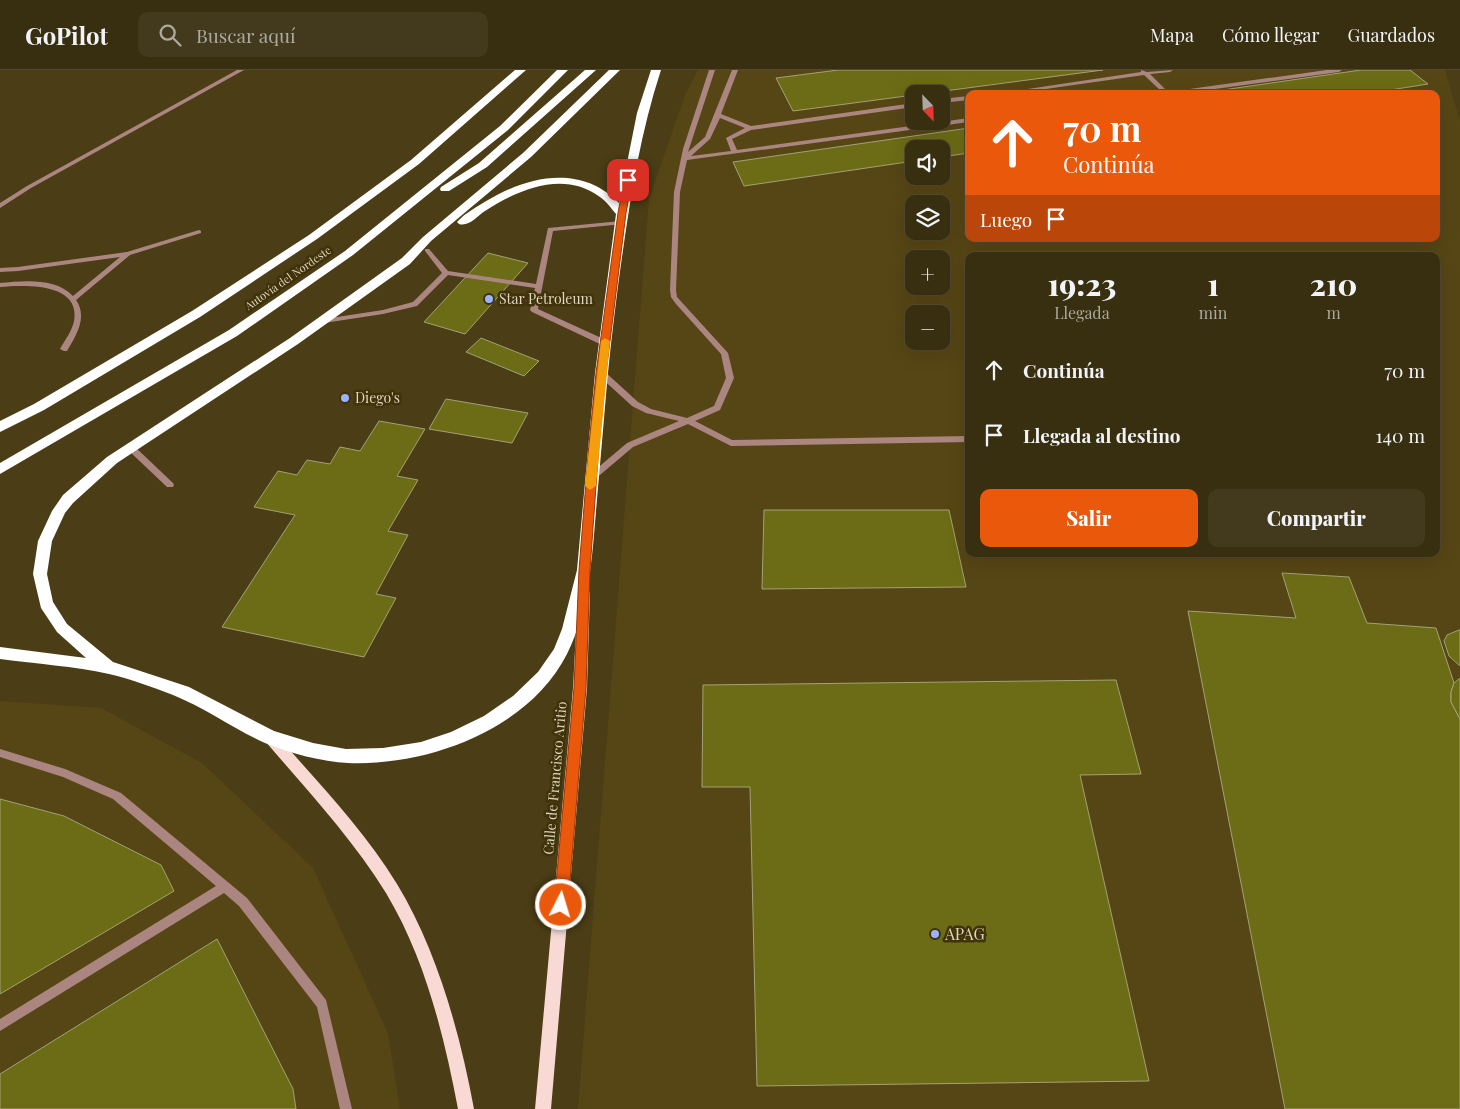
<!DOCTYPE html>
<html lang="es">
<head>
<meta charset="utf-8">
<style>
	:root { --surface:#382e10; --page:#433a1e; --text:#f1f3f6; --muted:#aba89f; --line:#524a30; --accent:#ea580c }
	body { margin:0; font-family:"Playfair Display",serif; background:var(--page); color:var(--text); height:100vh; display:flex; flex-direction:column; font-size:19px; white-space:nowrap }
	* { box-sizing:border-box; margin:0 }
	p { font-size:16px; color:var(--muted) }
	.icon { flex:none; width:28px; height:28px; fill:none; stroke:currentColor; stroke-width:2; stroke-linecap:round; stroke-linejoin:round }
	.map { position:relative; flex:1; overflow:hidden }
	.side { position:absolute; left:965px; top:182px; width:475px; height:305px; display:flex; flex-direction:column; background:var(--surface); border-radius:10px; box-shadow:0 5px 20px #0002,0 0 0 1px var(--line) }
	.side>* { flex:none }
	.banner { position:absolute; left:965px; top:20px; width:475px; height:152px; border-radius:10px; box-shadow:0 5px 20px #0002,0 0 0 1px var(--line); background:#ea580c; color:#fff; overflow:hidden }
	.needle { width:32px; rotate:157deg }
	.tools { position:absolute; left:905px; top:15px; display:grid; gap:10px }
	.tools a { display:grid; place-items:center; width:45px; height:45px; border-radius:10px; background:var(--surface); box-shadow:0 5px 20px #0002,0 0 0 1px var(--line); font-size:25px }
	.pin { position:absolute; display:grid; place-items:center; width:42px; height:42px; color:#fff; margin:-21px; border-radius:10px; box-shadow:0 2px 8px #0006 }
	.me { position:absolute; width:55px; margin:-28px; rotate:5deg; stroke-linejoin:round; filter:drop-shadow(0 0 4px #0008) }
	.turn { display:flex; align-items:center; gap:18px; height:105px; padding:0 15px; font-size:22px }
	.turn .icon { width:65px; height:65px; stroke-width:2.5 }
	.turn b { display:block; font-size:35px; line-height:42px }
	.then { display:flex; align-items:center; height:48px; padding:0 15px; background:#0003; gap:10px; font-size:19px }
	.eta { display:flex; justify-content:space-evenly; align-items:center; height:85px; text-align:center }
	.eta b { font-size:30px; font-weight:800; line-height:35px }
	.primary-button { display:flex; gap:10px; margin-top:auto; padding:10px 15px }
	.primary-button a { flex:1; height:58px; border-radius:10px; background:var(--accent); color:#fff; font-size:20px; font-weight:800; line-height:58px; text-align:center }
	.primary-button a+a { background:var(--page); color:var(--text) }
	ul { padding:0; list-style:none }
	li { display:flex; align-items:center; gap:15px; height:65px; padding:0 15px }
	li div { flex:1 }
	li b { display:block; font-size:19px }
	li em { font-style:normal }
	header { display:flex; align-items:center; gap:30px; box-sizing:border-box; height:70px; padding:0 25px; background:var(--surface); border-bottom:1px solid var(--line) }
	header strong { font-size:24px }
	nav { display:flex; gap:28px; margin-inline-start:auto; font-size:18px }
	.search { width:350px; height:45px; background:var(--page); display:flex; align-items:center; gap:12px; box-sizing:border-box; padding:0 18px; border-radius:10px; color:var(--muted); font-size:19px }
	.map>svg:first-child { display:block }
	.built { fill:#574615; fill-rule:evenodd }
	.building { fill:#6c6c16; stroke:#a1a277 }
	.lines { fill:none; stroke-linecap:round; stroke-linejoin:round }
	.minor { fill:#ab8680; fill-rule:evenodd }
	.major { fill:#f8d9d4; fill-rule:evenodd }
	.highway { fill:#fff; fill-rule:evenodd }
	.route { fill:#ea580c; stroke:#983908 }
	.slow { fill:#f59e0b }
	.poi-dot { fill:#9bb4fd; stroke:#403209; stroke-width:2 }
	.labels { text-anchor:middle; stroke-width:5; stroke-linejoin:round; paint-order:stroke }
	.far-street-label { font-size:11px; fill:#ded6c1; stroke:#403209 }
	.poi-label { font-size:14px; fill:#ded6c1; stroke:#403209; text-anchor:start }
	.street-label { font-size:14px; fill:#ded6c1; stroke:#403209 }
	.near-poi-label { font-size:16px; fill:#ded6c1; stroke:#403209; text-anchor:start }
</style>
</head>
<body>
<header>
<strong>GoPilot</strong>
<div class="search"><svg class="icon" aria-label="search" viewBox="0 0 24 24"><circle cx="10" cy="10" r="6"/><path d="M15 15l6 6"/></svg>Buscar aquí</div>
<nav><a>Mapa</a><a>Cómo llegar</a><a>Guardados</a></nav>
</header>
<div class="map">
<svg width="1460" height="1039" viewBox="0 0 1460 1039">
	<rect width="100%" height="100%" fill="#4b3d15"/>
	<!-- built -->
	<g class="built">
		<path d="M 698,0 L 1445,0 L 1460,51 L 1460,1039 L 578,1039 L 649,129 L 685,25 ZM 914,24 L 941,24 L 941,51 L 914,51 ZM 969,24 L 1436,24 L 1436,169 L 969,169 ZM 914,79 L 941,79 L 941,106 L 914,106 ZM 914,134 L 941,134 L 941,161 L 914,161 ZM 969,186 L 1436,186 L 1436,484 L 969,484 ZM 914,189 L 941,189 L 941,216 L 914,216 ZM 914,244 L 941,244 L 941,271 L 914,271 Z"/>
		<path d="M 0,631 L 101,638 L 202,693 L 313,798 L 388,963 L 400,1039 L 0,1039 Z"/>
	</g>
	<!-- building -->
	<g class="building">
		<path d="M 838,0 L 1103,0 L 793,41 L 776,8 Z"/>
		<path d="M 1361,0 L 1410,0 L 1428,14 L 1365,24 L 1195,24 Z"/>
		<path d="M 969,58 L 969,83 L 941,87 L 941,79 L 914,79 L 914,91 L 744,116 L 733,92 Z"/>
		<path d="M 488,183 L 528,193 L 465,264 L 424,252 Z"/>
		<path d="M 481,268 L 539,291 L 524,306 L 466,282 Z"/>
		<path d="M 446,329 L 528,343 L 512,373 L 429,359 Z"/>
		<path d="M 379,351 L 425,359 L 397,406 L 418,410 L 388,461 L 408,465 L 376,524 L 396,528 L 364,587 L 222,557 L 295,445 L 254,437 L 278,401 L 297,405 L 307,390 L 330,394 L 340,377 L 360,381 Z"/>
		<path d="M 764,440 L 949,440 L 966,517 L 762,519 Z"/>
		<path d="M 1282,503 L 1349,507 L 1367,553 L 1436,558 L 1454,613 L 1451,622 L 1451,632 L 1460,649 L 1460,1039 L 1285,1039 L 1188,541 L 1296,548 Z"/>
		<path d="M 1459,560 L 1460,560 L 1460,596 L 1449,586 L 1444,571 L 1447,565 Z"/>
		<path d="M 1460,608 L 1460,649 L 1451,632 L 1451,622 L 1454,613 Z"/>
		<path d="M 1116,610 L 1141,704 L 1080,705 L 1149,1011 L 757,1016 L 750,717 L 702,717 L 703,615 Z"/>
		<path d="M 0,729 L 64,746 L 161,795 L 174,821 L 0,924 Z"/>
		<path d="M 217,869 L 293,1019 L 296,1039 L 0,1039 L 0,1004 Z"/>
	</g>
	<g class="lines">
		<!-- minor -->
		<g class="minor">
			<path d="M 237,0 L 244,0 L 31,118 L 0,138 L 0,133 L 27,116 Z"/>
			<path d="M 709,0 L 715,0 L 688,82 L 705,67 L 732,0 L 738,0 L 721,44 L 751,56 L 914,33 L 914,37 L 751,60 L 732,69 L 737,80 L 969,48 L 969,52 L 687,90 L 680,122 L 676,220 L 677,227 L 728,283 L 734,308 L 720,340 L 695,351 L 732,370 L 969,366 L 969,372 L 731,376 L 688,354 L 633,377 L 594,410 L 588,410 L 587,408 L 588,406 L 627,373 L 679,351 L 646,343 L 632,336 L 598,305 L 598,301 L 604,301 L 638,332 L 651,339 L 687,348 L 714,336 L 726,308 L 721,284 L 676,234 L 671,227 L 670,220 L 674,122 L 683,79 ZM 720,48 L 745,58 L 726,68 L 731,81 L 691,86 L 710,69 Z"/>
			<path d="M 1141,0 L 1147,2 L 1173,0 L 1170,2 L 1150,4 L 1168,22 L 1327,0 L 1342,0 L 1339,2 L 1178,24 L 1160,24 L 1162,22 L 1144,5 L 1011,24 L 994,24 L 1141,2 Z"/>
			<path d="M 969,26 L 969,30 L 941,33 L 941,29 Z"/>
			<path d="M 621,151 L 623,152 L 623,154 L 553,161 L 538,239 L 608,271 L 608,275 L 602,275 L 532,242 L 530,240 L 535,218 L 448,205 L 417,236 L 383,244 L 324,253 L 320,251 L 324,249 L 383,240 L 413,232 L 442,203 L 425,181 L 425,179 L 429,179 L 448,201 L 536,214 L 548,158 Z"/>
			<path d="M 199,160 L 201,161 L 201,163 L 130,185 L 76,230 C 88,247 76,266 67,281 L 64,281 L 60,279 C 65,270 72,261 74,251 C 81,212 24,215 0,217 L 0,213 C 23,211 55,207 73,226 L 120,187 L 18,201 L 0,202 L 0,198 L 18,197 L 127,182 Z"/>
			<path d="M 131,375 L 134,376 L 173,413 L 174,415 L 173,417 L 167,417 L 128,380 L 127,378 L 128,376 Z"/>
			<path d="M 0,679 L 65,699 L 121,723 L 247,828 L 326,930 L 352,1039 L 340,1039 L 317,937 L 239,836 L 224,823 L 0,961 L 0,949 L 216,816 L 113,729 L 63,707 L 0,687 Z"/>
		</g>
		<!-- major -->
		<g class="major">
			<path d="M 584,518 L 588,520 L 590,523 L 587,618 L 551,1039 L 535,1039 L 573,618 L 578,523 L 580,520 Z"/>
			<path d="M 270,661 L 275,663 C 317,712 363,758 397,814 C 437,880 460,963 474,1039 L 458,1039 C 444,965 425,888 386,823 C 352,768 307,720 265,671 L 263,667 L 265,663 Z"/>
		</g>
		<!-- highway -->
		<g class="highway">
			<path d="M 515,0 L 526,0 L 419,94 L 317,169 L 200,247 L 44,340 L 0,362 L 0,351 L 34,334 L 192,241 L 309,165 L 411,90 Z"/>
			<path d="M 557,0 L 568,0 L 508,60 L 353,185 L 237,266 L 0,404 L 0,393 L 229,260 L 345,181 L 500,56 Z"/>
			<path d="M 585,0 L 596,0 L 487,97 L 449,121 L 441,121 L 440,119 L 441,117 L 479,93 Z"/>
			<path d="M 609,0 L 620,0 L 531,87 L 431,171 L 410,194 L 298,274 L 117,393 L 73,433 L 65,443 L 52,471 L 47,504 L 53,532 L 67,554 L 113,592 L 189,617 L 274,661 L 313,673 L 346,679 L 383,678 L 421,672 L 451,662 L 484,646 L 513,626 L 538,602 L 554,579 L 562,559 L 577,500 L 595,303 L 616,144 C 611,138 606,131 600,127 C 564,100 519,119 485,141 C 477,146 469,157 459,154 L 457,152 C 465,143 478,136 488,130 C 530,105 582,95 619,133 L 637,43 L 651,0 L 661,0 C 638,70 628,143 618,216 C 613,256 608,296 605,337 C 602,372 599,406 596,441 C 592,489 589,540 567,584 C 529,659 429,696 348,693 C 322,692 290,683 265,673 C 234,659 205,638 173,625 C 152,617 131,609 109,604 C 74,596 36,594 0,589 L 0,577 L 86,588 L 57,562 L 41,538 L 33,504 L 38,471 L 52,441 L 63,425 L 107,387 L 290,268 L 402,188 L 423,167 L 523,83 Z"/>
		</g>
	</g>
	<!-- route -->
	<path class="route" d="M 628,107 L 632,110 L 626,143 L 606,303 L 599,374 L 590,500 L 586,618 L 568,835 L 566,839 L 561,841 L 556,839 L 554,835 L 574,618 L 579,500 L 589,374 L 596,303 L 618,143 L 624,110 Z"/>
	<!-- slow -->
	<path class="slow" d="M 605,268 L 610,271 L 596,416 L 590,420 L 585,416 L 601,271 Z"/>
	<!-- markers -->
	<g class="poi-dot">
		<circle cx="489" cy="229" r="5"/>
		<circle cx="345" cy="328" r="5"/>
		<circle cx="935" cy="864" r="5"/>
	</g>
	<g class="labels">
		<!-- far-street labels -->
		<g class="far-street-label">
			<text transform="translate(288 208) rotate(-35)" y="4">Autovía del Nordeste</text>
		</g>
		<!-- poi labels -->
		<g class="poi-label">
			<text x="499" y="234">Star Petroleum</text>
			<text x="355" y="333">Diego's</text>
		</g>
		<!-- street labels -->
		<g class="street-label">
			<text transform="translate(555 708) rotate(-85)" y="5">Calle de Francisco Aritio</text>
		</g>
		<!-- near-poi labels -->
		<g class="near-poi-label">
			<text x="945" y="870">APAG</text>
		</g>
	</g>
</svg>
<div class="tools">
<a><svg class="needle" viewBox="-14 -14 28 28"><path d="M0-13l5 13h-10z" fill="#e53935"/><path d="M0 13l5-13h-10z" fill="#aba89f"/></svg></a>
<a><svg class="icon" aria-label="sound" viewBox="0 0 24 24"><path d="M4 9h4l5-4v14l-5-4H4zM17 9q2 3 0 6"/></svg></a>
<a><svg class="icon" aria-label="layers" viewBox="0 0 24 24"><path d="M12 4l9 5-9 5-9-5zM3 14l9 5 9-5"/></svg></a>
<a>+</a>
<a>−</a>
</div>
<div class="pin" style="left:628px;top:110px;background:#d93025"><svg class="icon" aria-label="arrive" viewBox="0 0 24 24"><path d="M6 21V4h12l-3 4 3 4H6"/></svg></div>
<svg class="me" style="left:561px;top:835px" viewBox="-20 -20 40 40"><circle r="17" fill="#ea580c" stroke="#fff" stroke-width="3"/><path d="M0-11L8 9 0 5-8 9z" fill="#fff"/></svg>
<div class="banner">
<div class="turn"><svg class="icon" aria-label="ahead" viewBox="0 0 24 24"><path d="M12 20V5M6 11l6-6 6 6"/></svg><div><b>70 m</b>Continúa</div></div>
<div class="then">Luego<svg class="icon" aria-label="arrive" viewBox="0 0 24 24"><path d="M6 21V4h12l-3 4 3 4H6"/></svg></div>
</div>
<section class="side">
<div class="eta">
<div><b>19:23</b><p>Llegada</p></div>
<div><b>1</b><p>min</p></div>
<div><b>210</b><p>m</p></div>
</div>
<ul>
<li><svg class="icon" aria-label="ahead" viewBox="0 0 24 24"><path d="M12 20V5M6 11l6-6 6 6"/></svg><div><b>Continúa</b></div><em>70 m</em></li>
<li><svg class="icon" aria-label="arrive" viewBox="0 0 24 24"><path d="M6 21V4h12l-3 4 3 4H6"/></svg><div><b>Llegada al destino</b></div><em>140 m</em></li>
</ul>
<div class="primary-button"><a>Salir</a><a>Compartir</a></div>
</section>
</div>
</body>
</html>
